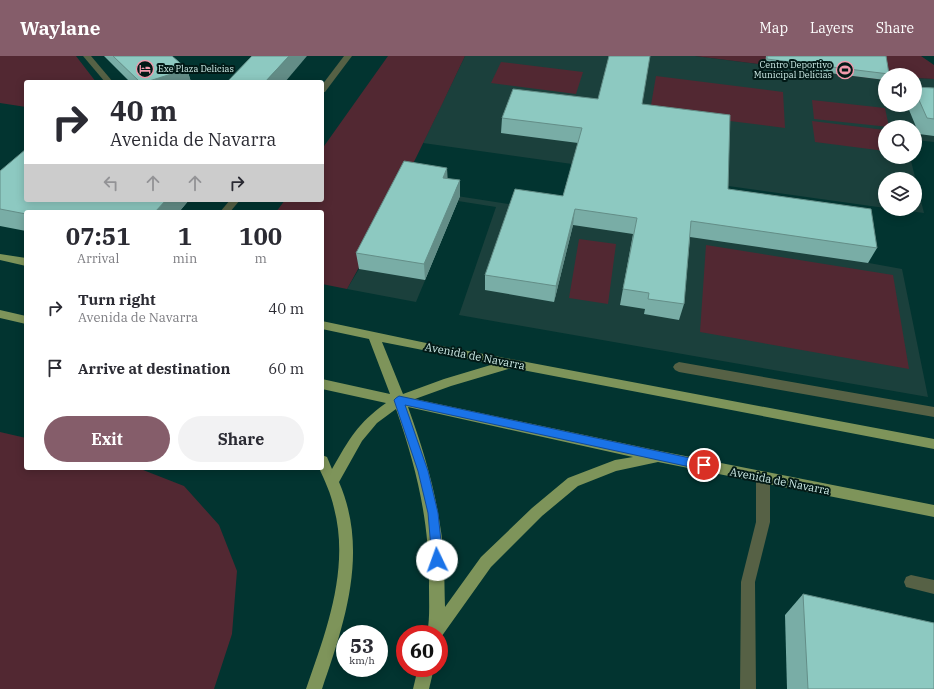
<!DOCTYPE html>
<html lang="en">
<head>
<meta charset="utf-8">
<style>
	:root { --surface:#fff; --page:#f2f2f3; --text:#2b2b33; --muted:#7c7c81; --accent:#855d6a }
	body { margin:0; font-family:"IBM Plex Serif",serif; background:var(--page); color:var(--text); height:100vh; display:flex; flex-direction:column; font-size:15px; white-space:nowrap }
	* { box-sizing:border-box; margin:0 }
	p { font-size:13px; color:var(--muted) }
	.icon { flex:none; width:22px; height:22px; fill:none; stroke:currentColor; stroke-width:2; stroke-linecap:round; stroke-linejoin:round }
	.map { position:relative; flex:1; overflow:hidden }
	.side { position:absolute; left:24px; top:154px; width:300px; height:260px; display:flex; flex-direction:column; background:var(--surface); border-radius:4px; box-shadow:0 2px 10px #0003 }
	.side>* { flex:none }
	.banner { position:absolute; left:24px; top:24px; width:300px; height:122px; border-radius:4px; box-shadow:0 2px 10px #0003; background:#fff; color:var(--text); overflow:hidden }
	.buttons { position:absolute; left:878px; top:12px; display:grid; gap:8px }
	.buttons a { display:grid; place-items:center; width:44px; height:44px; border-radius:50%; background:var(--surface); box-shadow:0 2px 10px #0003; font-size:20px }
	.speed { position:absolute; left:336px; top:569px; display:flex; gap:8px; font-size:20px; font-weight:700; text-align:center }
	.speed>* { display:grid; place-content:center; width:52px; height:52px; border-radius:50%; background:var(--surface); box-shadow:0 2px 10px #0003; line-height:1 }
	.speed small { font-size:10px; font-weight:400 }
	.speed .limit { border:6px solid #d22; background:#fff; color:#111 }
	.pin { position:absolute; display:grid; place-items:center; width:34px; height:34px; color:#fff; margin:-17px; border:2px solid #fff; border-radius:50%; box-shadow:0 1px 4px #0007 }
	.me { position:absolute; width:44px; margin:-22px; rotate:357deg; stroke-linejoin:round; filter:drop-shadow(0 0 3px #0008) }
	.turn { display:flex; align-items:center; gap:14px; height:84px; padding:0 20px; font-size:18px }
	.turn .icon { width:52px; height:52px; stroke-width:2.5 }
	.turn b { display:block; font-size:28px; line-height:34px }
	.lanes { display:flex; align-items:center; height:38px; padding:0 20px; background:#0003; justify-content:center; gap:20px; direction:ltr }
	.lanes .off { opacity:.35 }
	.eta { display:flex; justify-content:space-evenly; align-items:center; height:68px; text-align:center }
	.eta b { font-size:24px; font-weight:700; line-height:28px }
	.primary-button { display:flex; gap:8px; margin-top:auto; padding:8px 20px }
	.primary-button a { flex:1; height:46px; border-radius:24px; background:var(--accent); color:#fff; font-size:16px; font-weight:700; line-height:46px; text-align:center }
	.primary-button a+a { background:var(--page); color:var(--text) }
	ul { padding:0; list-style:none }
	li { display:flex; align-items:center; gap:12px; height:60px; padding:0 20px }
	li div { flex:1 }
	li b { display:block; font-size:15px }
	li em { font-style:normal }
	header { display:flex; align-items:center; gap:24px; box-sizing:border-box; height:56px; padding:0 20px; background:var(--accent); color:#fff }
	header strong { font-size:19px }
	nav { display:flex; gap:22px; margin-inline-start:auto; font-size:14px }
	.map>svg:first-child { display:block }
	.built { fill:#1b403c }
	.green { fill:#522832 }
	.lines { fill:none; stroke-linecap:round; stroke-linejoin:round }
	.lane { fill:#566145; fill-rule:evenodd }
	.street { fill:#566145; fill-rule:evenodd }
	.primary { fill:#7e945a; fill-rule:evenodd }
	.wall { fill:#79ada6 }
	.shaded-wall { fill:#638d87 }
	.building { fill:#8dc9c1; stroke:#638d87 }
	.route { fill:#1a73e8; stroke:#114b97 }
	.labels { text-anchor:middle; stroke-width:4; stroke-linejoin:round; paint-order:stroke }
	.far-poi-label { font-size:9px; fill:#cfece8; stroke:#021916; text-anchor:end }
	.street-label { font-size:11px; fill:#cfece8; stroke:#021916 }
</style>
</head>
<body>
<header>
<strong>Waylane</strong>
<nav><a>Map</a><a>Layers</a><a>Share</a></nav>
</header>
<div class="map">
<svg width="934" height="633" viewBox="0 0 934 633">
	<rect width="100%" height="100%" fill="#023430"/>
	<!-- built -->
	<g class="built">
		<path d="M 465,0 L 695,0 L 885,24 L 885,49 L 915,49 L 915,22 L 934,23 L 934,86 L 915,84 L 915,71 L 885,71 L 885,101 L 910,101 L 924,157 L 894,153 L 915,153 L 915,123 L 885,123 L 885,152 L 423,87 Z"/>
		<path d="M 444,138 L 561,156 L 862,169 L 869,207 L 902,213 L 928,341 L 459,259 L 496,151 L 458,145 L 416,246 L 347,233 L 359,213 Z"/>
	</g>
	<!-- green -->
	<g class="green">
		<path d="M 0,0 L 76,0 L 96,26 L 26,26 L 26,51 L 0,47 Z"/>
		<path d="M 388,0 L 465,0 C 428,78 390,157 347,233 L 322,228 L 322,156 L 276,156 L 285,144 L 322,144 L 322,93 Z"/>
		<path d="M 695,0 L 921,0 L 934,9 L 934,23 L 915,22 L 915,19 L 885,19 L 885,24 Z"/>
		<path d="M 501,6 L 583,16 L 576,38 L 491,27 Z"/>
		<path d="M 656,20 L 783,36 L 785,72 L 650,55 Z"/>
		<path d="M 812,44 L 885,52 L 889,71 L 814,63 Z"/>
		<path d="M 812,65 L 885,74 L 885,95 L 815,86 Z"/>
		<path d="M 579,183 L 616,188 L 608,248 L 569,242 Z"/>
		<path d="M 706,189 L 893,219 L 909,313 L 700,276 Z"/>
		<path d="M 0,376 L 26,382 L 26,412 L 138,412 L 184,430 L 219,469 L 237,515 L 232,578 L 214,633 L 0,633 Z"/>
	</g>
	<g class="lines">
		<!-- lane -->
		<g class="lane">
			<path d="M 679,306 L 934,351 L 934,361 L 679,316 L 675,314 L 673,311 L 675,308 Z"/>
			<path d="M 911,519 L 934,524 L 934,538 L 906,531 L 904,526 L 906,521 Z"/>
		</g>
		<!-- street -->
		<g class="street">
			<path d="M 83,0 L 91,0 L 113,26 L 105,26 Z"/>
			<path d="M 344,0 L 352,0 L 325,36 L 322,36 L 322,29 Z"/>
			<path d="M 230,144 L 240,144 L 230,156 L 220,156 Z"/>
			<path d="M 763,415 L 768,417 L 770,421 L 770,466 L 755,526 L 756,633 L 740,633 L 741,526 L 756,466 L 756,421 L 758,417 Z"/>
		</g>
		<!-- primary -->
		<g class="primary">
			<path d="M 0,198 L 26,202 L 26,210 L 0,204 Z"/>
			<path d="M 0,254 L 26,260 L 26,268 L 0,262 Z"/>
			<path d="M 322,265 L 431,288 L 934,383 L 934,393 L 512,312 L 451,330 L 415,343 L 660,395 L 934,449 L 934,461 L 658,406 L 616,415 L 578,430 L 542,460 L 491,511 L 439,584 L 439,578 L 427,578 C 430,563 429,548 429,532 C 430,468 417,413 396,353 L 377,367 L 362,385 L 339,426 C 369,495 345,566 322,633 L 306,633 C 326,576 350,513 334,452 C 331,438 325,425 319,412 L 322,412 L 322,399 L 327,401 L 332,413 C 350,382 357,368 386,347 L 322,333 L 322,323 L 390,338 L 369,283 L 322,273 ZM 382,286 L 494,308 L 444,323 L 403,338 ZM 408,351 L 633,401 L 615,404 L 568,422 L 532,452 L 481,501 L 445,551 C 444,523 445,496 440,469 C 434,428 422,390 408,351 Z"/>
			<path d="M 418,612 L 434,612 L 429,633 L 413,633 Z"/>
		</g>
	</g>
	<!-- wall -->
	<g class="wall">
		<path d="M 104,0 L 172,0 L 187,13 L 191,26 L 130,26 Z"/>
		<path d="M 766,0 L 886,0 L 889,18 L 888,19 L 885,19 L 885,24 L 765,9 Z"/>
		<path d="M 915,31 L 934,32 L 934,80 L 919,78 L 907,49 L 915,49 Z"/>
		<path d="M 642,48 L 728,133 L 877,192 L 868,207 L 690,181 L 684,248 L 679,264 L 644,258 L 645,253 L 620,249 L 633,178 L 573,169 L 554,246 L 485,234 L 485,219 L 563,140 L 578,87 L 501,77 L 502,62 Z"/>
		<path d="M 447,112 L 447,122 L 460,140 L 425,224 L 359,213 L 356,197 Z"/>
		<path d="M 0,115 L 26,144 L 189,144 L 179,156 L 26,156 L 26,175 L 0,170 Z"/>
		<path d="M 803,538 L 934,633 L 787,633 L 785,559 Z"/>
	</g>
	<!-- shaded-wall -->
	<g class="shaded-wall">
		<path d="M 289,0 L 307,0 L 285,26 L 265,26 Z"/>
		<path d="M 187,13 L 191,26 L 146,26 Z"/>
		<path d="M 447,112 L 448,128 L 443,122 Z"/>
		<path d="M 460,124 L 460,140 L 425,224 L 424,208 Z"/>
		<path d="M 166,144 L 189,144 L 179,156 L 155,156 Z"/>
		<path d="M 575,153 L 573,169 L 554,246 L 556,230 Z"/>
	</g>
	<!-- building -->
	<g class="building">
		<path d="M 113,0 L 172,0 L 187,13 L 146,26 L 140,26 Z"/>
		<path d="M 252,0 L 289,0 L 265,26 L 227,26 Z"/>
		<path d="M 609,0 L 650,0 L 642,48 L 730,59 L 728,133 L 871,153 L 877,192 L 691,165 L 684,248 L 648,243 L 649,237 L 623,233 L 637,162 L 575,153 L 556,230 L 485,219 L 515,133 L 563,140 L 582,72 L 502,62 L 513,33 L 598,43 Z"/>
		<path d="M 767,0 L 886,0 L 889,18 L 767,3 Z"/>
		<path d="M 915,31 L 934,32 L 934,63 L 927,62 L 915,35 Z"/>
		<path d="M 26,93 L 26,144 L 166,144 L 155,156 L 26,156 L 26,158 L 0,153 L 0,115 Z"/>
		<path d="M 404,105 L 447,112 L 443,122 L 460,124 L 424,208 L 356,197 Z"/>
		<path d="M 803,538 L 934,567 L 934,633 L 808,633 Z"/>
	</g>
	<!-- route -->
	<path class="route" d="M 399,340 L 704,405 L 708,406 L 709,409 L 708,412 L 704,414 L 405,349 L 428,415 L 438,457 L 443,504 L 441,508 L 437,509 L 433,508 L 432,504 L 428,457 L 418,415 L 394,344 L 396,342 Z"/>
	<!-- icons -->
	<defs>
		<g id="hotel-ring" transform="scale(0.9)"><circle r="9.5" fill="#021916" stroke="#f29aad" stroke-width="1.5"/><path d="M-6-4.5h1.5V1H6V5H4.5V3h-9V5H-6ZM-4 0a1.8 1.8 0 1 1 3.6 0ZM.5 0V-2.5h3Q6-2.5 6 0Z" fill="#f29aad"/></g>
		<g id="stadium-ring" transform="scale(0.9)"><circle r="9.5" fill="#021916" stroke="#f29aad" stroke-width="1.5"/><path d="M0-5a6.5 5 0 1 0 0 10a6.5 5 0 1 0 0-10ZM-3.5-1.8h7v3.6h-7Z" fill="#f29aad"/></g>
	</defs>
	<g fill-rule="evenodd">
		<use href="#hotel-ring" x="145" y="13"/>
		<use href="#stadium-ring" x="845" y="14"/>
	</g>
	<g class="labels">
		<!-- far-poi labels -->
		<g class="far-poi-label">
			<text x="832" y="12">Centro Deportivo<tspan x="832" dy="10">Municipal Delicias</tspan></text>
			<text x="158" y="16" text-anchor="start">Exe Plaza Delicias</text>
		</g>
		<!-- street labels -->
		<g class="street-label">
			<text transform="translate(475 300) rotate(11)" y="4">Avenida de Navarra</text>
			<text transform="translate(780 425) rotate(11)" y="4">Avenida de Navarra</text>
		</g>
	</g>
</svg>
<div class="buttons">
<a><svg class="icon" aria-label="sound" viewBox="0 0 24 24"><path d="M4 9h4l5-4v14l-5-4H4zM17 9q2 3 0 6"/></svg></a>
<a><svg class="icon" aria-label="search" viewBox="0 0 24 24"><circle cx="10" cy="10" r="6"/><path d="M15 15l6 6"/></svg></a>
<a><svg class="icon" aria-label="layers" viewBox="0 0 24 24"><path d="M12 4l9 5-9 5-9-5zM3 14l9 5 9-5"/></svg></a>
</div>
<div class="speed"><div>53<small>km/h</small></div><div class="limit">60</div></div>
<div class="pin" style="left:704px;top:409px;background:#d93025"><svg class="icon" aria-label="arrive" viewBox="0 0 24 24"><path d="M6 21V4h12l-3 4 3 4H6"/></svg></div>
<svg class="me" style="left:437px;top:504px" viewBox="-20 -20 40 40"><circle r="19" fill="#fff"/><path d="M0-13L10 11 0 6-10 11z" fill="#1a73e8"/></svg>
<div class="banner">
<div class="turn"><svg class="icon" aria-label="right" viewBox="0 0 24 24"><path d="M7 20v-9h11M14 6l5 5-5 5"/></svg><div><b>40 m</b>Avenida de Navarra</div></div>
<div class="lanes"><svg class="icon off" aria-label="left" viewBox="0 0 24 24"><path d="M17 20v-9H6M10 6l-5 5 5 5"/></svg><svg class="icon off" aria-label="ahead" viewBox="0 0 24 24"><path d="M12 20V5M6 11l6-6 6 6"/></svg><svg class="icon off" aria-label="ahead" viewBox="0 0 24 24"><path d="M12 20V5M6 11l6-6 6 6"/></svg><svg class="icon" aria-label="right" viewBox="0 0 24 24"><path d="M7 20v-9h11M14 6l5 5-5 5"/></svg></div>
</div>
<section class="side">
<div class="eta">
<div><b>07:51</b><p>Arrival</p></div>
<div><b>1</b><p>min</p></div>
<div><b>100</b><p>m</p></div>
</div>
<ul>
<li><svg class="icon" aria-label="right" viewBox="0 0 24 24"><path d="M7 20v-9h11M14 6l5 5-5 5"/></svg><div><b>Turn right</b><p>Avenida de Navarra</p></div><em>40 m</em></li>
<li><svg class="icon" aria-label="arrive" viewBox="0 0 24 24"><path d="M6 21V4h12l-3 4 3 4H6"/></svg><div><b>Arrive at destination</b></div><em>60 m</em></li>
</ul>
<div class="primary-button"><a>Exit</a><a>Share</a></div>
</section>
</div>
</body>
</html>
